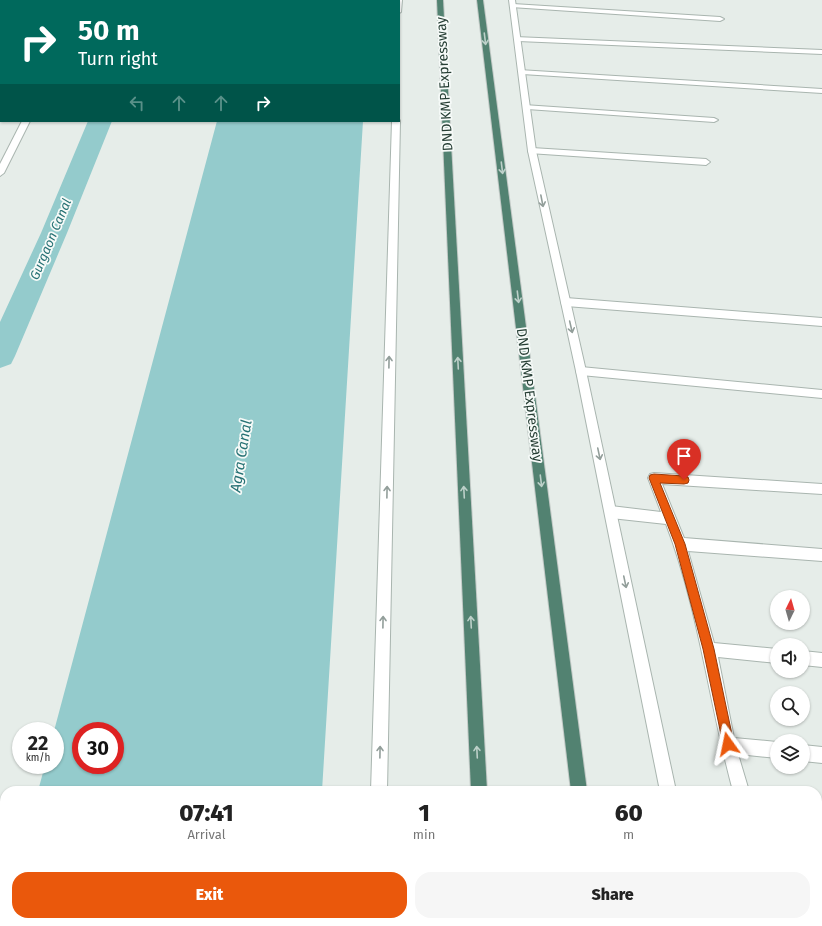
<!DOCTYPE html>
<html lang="en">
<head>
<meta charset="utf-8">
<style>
	:root { --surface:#fff; --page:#f6f6f6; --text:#222; --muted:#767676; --accent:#ea580c }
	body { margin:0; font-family:"Fira Sans",sans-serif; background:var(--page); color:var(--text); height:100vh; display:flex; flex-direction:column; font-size:15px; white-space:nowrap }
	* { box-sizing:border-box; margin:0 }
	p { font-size:13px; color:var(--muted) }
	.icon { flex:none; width:22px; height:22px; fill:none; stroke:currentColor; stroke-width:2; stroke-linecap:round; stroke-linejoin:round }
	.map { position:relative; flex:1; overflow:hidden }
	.side { position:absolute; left:0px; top:786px; width:822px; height:140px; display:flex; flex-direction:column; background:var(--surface); border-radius:16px 16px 0 0; box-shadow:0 1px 3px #0004 }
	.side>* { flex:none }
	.guide { position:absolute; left:0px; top:0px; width:400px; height:122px; box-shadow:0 1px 3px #0004; background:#00695c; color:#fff; overflow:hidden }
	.needle { width:26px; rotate:5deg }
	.fabs { position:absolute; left:770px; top:590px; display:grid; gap:8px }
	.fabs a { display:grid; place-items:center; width:40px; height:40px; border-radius:50%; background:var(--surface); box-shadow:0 1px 3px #0004; font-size:20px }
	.speed { position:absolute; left:12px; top:722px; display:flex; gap:8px; font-size:20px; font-weight:700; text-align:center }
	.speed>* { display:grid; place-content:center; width:52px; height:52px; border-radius:50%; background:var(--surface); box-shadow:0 1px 3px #0004; line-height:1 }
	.speed small { font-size:10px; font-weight:400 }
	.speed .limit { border:6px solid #d22; background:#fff; color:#111 }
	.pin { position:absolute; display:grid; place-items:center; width:34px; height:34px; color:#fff; margin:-41px -17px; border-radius:50% 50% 50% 0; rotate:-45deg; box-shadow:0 0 4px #0007 }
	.pin .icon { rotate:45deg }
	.me { position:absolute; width:44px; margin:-22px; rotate:348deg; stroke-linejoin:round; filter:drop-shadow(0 0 3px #0008) }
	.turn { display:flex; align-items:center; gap:14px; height:84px; padding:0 12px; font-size:18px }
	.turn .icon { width:52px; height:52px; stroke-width:2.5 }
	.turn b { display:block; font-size:28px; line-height:34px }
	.lanes { display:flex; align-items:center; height:38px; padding:0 12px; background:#0003; justify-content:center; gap:20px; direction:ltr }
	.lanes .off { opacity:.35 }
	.eta { display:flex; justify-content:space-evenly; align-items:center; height:68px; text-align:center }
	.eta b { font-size:24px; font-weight:800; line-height:28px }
	.cta { display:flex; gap:8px; margin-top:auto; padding:8px 12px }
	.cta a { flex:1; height:46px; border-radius:16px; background:var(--accent); color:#fff; font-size:16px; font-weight:800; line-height:46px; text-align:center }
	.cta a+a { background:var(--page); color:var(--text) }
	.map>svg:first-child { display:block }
	.water { fill:#94cbcc; fill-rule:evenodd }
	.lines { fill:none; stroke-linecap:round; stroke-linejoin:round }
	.canal { fill:#94cbcc; fill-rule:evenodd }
	.minor-casing { stroke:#a9b5af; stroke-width:2 }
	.tertiary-casing { stroke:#a9b5af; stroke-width:2 }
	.trunk-casing { stroke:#c2c9c6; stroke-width:2 }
	.minor { fill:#fff; fill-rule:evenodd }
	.tertiary { fill:#fff; fill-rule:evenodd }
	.trunk { fill:#528271; fill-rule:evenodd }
	.oneway { stroke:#bdd0c9 }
	.oneway2 { stroke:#929e9a }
	.route { fill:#ea580c; stroke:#983908 }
	.labels { text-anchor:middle; stroke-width:3.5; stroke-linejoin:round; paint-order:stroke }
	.far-water-label { font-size:13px; font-style:italic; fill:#267174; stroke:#f6faf8 }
	.street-label { font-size:14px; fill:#263e34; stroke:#f6faf8 }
	.water-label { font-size:15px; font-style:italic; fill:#267174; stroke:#f6faf8 }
</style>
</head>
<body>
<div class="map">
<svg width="822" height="926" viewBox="0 0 822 926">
	<rect width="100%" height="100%" fill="#e6ede9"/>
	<!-- water -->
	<g class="water">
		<path d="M 217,121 L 363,121 L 322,791 L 38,791 L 45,765 L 55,765 L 54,731 ZM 81,731 L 115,731 L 115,765 L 81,765 Z"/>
		<path d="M 5,914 L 5,921 L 314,921 L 313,926 L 2,926 Z"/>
	</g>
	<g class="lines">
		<!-- canal -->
		<g class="canal">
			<rect x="139" y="0" width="20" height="1"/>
			<path d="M 88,121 L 112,121 L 67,233 L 15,356 L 11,364 L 0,368 L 0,322 L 41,233 Z"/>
		</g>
		<!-- minor casing -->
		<g class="minor-casing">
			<g id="minor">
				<path d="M 513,4 L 720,17 L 724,19 L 720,21 L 511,7 L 510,6 Z"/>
				<rect x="0" y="32" width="1" height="4"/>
				<path d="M 515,37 L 822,50 L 822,54 L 518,41 L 514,39 Z"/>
				<path d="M 519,70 L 822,89 L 822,93 L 522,74 L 519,74 Z"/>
				<rect x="0" y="73" width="1" height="4"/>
				<path d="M 524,105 L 714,118 L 718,120 L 714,122 L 527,109 L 524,109 Z"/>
				<path d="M 532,148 L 706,159 L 710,162 L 706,165 L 529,153 L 528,151 L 529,149 Z"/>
				<path d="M 566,298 L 822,318 L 822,326 L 566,306 L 562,305 L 561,302 L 562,299 Z"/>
				<path d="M 581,367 L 822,390 L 822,398 L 581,375 L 577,374 L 576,371 L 577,368 Z"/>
				<path d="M 654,473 L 822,484 L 822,494 L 662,484 L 684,538 L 822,549 L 822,561 L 688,551 L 714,643 L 777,649 L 777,663 L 718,657 L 734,738 L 777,742 L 777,758 L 738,754 L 749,791 L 733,791 C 709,703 699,610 666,524 L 611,518 L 607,516 L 605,512 L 607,508 L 611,506 L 661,512 L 648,478 L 650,474 Z"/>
				<path d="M 803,651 L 822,653 L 822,667 L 803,665 Z"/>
				<path d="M 803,745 L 822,747 L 822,763 L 803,761 Z"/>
				<rect x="817" y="895" width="5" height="16"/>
				<path d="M 766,921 L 784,921 L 785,926 L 767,926 Z"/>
			</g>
		</g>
		<!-- tertiary casing -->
		<g class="tertiary-casing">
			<g id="tertiary">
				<rect x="85" y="0" width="6" height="1"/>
				<path d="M 396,0 L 402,0 L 401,12 L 399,13 L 399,1 Z"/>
				<path d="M 509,0 L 515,0 L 536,151 L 586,371 L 676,791 L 660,791 L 576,371 L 528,151 Z"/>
				<path d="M 399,119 L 400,121 L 387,791 L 371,791 L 392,121 L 399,121 Z"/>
				<path d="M 22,121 L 30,121 L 4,173 L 0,176 L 0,164 Z"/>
				<rect x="367" y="921" width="18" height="5"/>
				<path d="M 685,921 L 703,921 L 704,926 L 686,926 Z"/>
			</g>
		</g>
		<!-- trunk casing -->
		<g class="trunk-casing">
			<g id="trunk">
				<path d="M 437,0 L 443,0 L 487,791 L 471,791 Z"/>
				<path d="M 477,0 L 483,0 L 587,791 L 571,791 Z"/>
				<rect x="476" y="921" width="18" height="5"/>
				<rect x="587" y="921" width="18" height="5"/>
			</g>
		</g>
		<!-- minor -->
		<use href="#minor" class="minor"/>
		<!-- tertiary -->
		<use href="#tertiary" class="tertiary"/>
		<!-- trunk -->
		<use href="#trunk" class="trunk"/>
	</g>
	<!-- one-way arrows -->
	<defs><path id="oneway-shaft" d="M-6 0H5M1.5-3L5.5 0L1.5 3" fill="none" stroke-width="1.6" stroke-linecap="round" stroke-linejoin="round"/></defs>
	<g class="oneway">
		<use href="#oneway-shaft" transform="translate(485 39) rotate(83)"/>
		<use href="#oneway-shaft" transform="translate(502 168) rotate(83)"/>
		<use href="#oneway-shaft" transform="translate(518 297) rotate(83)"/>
		<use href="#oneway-shaft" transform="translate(458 363) rotate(-93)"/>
		<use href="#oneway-shaft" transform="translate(541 481) rotate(83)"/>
		<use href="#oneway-shaft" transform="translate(464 492) rotate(-93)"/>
		<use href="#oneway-shaft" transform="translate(471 622) rotate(-93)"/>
		<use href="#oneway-shaft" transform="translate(477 752) rotate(-93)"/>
	</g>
	<g class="oneway2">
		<use href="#oneway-shaft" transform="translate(542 201) rotate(79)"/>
		<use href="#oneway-shaft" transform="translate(571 327) rotate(77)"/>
		<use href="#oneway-shaft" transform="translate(389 362) rotate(-89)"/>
		<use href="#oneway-shaft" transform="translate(599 454) rotate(78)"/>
		<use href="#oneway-shaft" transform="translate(387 492) rotate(-89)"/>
		<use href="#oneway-shaft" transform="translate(625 582) rotate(78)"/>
		<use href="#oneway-shaft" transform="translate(383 622) rotate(-89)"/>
		<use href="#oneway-shaft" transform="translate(380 752) rotate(-89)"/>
	</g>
	<!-- route -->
	<path class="route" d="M 654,474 L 684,476 L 688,477 L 689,480 L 688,483 L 684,484 L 660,483 L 685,544 L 714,649 L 734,744 L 732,749 L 728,750 L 724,749 L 723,744 L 703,649 L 675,544 L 649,478 L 650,475 Z"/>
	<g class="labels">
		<!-- far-water labels -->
		<g class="far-water-label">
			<text transform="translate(50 239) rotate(-67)" y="5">Gurgaon Canal</text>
		</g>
		<!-- street labels -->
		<g class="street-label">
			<text transform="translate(444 84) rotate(-93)" y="5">DND KMP Expressway</text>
			<text transform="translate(530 395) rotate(83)" y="5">DND KMP Expressway</text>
		</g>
		<!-- water labels -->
		<g class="water-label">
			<text transform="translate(241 456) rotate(-81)" y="5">Agra Canal</text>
		</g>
	</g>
</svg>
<div class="fabs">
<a><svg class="needle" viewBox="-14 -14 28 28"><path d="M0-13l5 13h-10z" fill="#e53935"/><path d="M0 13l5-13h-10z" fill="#767676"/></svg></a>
<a><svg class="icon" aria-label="sound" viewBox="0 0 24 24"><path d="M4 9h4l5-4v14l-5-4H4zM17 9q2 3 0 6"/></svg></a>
<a><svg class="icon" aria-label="search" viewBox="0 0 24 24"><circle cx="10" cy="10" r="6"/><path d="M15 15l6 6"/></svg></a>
<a><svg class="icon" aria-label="layers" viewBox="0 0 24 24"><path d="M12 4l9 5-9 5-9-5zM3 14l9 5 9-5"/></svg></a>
</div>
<div class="speed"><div>22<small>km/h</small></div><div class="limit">30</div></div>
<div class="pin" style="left:684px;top:480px;background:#d93025"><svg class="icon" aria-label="arrive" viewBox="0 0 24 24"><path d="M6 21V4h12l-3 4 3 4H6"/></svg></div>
<svg class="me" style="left:728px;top:744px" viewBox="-20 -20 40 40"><path d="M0-17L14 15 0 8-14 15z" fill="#ea580c" stroke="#fff" stroke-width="4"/></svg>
<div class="guide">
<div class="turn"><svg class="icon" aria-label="right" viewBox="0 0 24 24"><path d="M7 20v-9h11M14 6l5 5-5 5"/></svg><div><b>50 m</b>Turn right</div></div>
<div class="lanes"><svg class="icon off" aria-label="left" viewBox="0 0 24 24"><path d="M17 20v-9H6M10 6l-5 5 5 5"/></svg><svg class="icon off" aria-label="ahead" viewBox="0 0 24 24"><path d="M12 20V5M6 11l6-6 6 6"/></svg><svg class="icon off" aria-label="ahead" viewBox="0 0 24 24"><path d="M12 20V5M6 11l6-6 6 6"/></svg><svg class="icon" aria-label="right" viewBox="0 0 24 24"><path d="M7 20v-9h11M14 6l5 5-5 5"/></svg></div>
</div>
<section class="side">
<div class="eta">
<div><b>07:41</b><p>Arrival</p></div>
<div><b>1</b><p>min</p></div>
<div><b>60</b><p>m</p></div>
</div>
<div class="cta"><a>Exit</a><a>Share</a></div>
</section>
</div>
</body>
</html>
